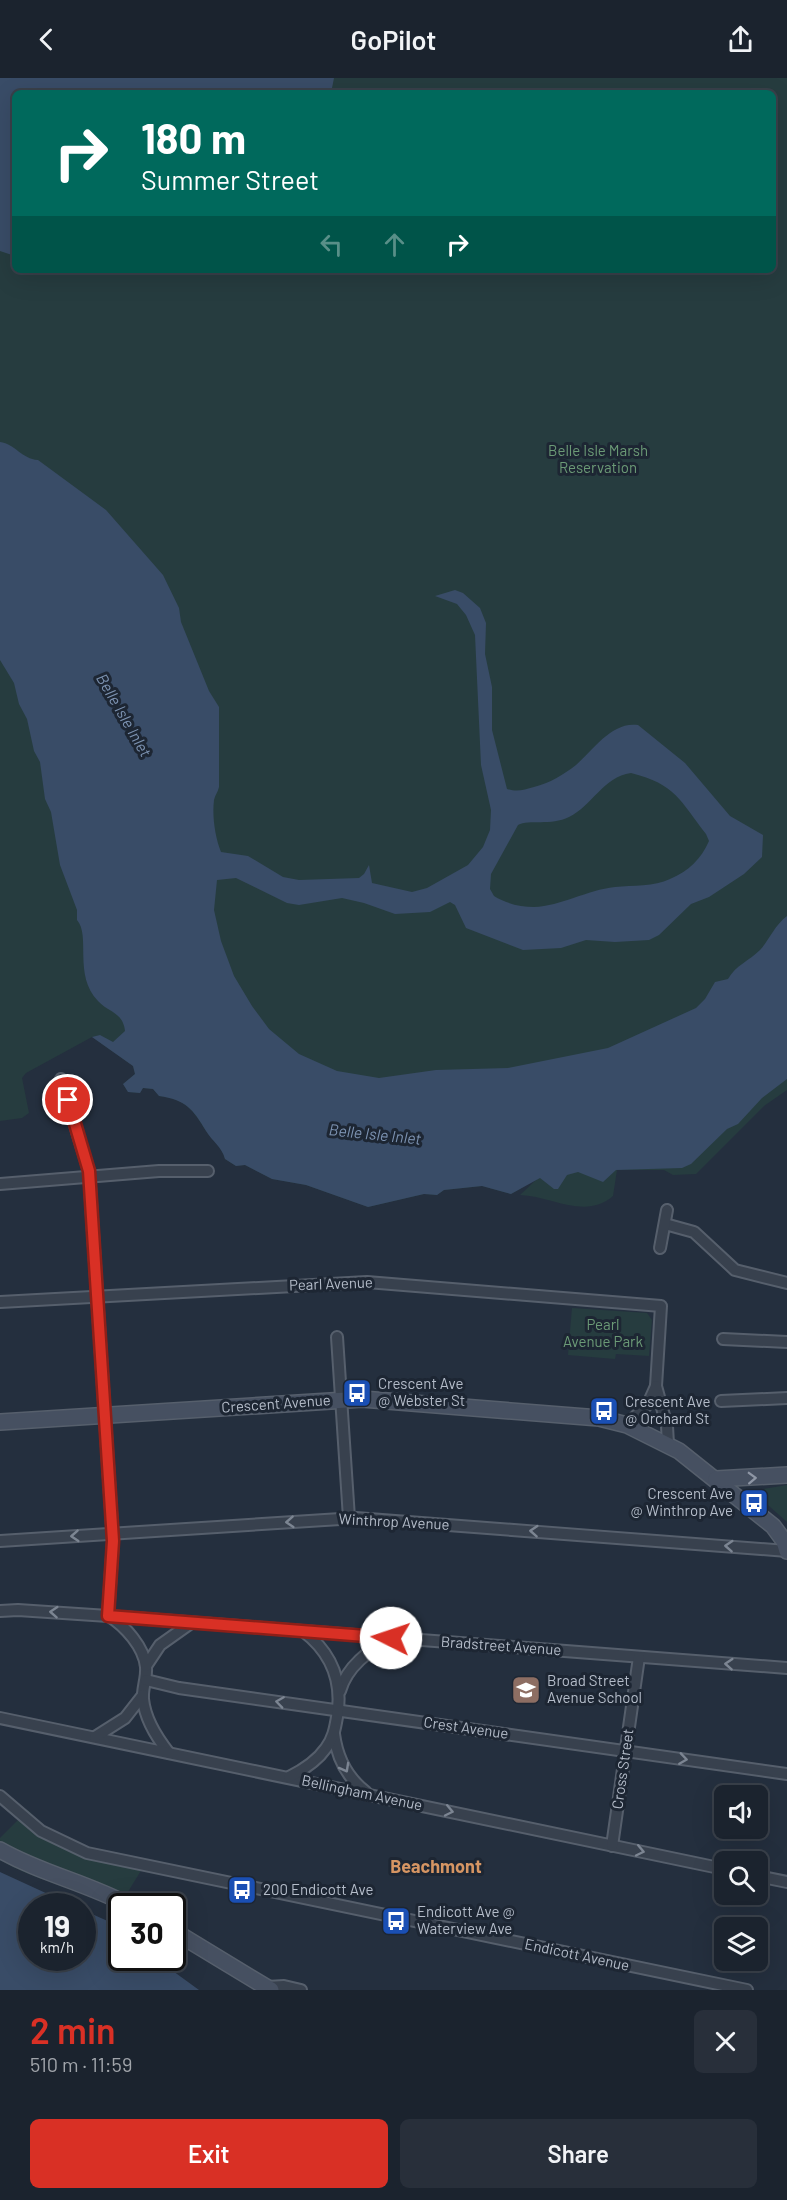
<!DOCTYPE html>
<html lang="en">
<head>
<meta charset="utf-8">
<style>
	:root { --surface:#1b232e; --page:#282f3a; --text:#f1f3f6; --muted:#a0a4aa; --line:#39404a; --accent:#d93025 }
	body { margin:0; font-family:Barlow,sans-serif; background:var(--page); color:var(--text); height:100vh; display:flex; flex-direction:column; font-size:22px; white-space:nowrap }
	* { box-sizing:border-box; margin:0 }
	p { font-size:20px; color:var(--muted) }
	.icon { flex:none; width:33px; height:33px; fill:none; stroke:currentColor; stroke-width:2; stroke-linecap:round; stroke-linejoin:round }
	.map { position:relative; height:1912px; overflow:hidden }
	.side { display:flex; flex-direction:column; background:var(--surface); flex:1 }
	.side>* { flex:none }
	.guide { position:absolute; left:12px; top:12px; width:764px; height:183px; border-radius:9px; box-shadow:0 6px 24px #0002,0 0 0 2px var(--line); background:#00695c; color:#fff; overflow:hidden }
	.fabs { position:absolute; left:714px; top:1707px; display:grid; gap:12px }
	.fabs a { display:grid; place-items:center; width:54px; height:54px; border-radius:9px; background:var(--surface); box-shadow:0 6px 24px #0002,0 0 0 2px var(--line); font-size:30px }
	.speed { position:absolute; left:18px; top:1815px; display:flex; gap:12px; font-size:30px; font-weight:700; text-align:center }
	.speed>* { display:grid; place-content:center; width:78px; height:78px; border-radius:50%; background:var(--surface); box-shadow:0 6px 24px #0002,0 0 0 2px var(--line); line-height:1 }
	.speed small { font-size:15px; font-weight:400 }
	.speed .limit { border:3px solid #111; border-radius:9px; background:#fff; color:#111 }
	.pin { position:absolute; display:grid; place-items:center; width:51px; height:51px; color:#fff; margin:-26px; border:3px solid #fff; border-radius:50%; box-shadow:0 2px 6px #0007 }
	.me { position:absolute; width:66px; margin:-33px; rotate:274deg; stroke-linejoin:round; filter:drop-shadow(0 0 4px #0008) }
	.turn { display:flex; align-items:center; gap:21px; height:126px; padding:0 30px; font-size:27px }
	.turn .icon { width:78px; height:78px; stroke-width:2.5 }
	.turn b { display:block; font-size:42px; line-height:51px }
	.lanes { display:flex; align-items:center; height:57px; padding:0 30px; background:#0003; justify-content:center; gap:30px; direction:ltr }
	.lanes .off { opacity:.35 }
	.round { display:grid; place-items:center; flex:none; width:63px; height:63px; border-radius:9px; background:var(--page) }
	.summary { display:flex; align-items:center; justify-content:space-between; height:102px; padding:0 30px }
	h1 { font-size:36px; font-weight:600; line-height:45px; color:var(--accent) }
	.button { display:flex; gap:12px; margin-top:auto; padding:12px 30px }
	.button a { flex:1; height:69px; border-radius:9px; background:var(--accent); color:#fff; font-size:24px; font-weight:600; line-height:69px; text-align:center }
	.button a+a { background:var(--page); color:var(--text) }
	header { display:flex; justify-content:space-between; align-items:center; height:78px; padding:0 30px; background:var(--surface); font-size:27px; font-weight:600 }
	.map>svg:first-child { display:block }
	.green { fill:#263c3f; fill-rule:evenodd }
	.water { fill:#394c67; fill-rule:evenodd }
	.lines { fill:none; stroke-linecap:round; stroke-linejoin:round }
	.street-casing { stroke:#565f6c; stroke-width:14 }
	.secondary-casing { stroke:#565f6c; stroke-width:18 }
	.street { stroke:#38414e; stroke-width:10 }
	.secondary { stroke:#465061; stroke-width:15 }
	.oneway { stroke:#8e96a5 }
	.oneway2 { stroke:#7c8592 }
	.route-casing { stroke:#8d1f18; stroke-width:15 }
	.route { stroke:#d93025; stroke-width:10 }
	.labels { text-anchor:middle; stroke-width:6; stroke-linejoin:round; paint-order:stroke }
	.park-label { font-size:15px; fill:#6b9a76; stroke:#1d2633 }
	.street-label { font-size:15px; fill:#b4bcc9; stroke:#1d2633 }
	.poi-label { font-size:15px; fill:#b4bcc9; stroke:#1d2633; text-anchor:start }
	.water-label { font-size:16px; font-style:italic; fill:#7c92b1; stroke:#1d2633 }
	.quarter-label { font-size:18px; font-weight:bold; fill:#d59563; stroke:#1d2633 }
</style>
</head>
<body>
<header><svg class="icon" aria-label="back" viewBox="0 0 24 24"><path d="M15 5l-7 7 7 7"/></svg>GoPilot<svg class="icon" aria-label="share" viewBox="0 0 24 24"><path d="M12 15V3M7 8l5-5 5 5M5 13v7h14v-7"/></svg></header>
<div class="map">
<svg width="787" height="1912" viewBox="0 0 787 1912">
	<rect width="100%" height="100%" fill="#242f3e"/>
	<!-- green -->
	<g class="green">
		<path d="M 0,0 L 787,0 L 787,1012 L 764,1028 L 696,1096 L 673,1097 L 664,1092 L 617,1092 L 613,1118 C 586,1142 551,1118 520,1117 L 538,1100 L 511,1116 L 482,1108 L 444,1112 L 437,1117 L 424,1116 L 368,1129 L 306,1107 L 272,1101 L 245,1087 L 236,1088 L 225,1081 C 222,1069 213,1063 206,1053 C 192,1031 187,1022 159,1018 L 153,1011 L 143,1010 L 140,1015 L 128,1014 L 123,1006 L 135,996 L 133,988 L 92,959 L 26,995 L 22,1000 L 29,1035 L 22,1040 L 0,1043 ZM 15,15 L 772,15 L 772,192 L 15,192 Z"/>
		<path d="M 572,1230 L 647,1235 L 652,1242 L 649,1278 L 616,1276 L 615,1281 L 568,1277 Z"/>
		<path d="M 787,1407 L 787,1444 L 752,1413 Z"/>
		<path d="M 28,1732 L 50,1756 L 142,1791 L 118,1830 C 80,1811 37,1804 0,1782 L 0,1760 Z"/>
	</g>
	<!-- water -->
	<g class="water">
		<path d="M 0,0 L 334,0 L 331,15 L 15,15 L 15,178 L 0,173 Z"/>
		<path d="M 0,364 C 15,366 22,381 38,382 L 106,432 L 163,497 L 179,530 L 181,544 L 209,613 L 219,629 L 219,709 C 218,714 215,717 214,722 C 212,738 215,759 221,774 L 248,778 L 283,799 L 299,802 L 359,800 L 364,796 L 369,787 L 372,805 L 412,814 L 427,810 L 468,787 L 483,769 L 490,752 L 491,732 L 481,687 L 475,557 L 466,537 L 457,526 L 435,518 L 455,512 L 463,515 L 480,530 L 486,545 L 485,576 L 492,609 L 492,652 L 507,711 C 517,714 524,712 534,709 C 550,705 563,697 576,687 C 593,672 612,643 638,647 L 685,685 L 730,738 L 763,757 L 762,779 L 744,796 L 709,819 L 691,826 L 659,857 L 649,862 L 615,864 L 586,862 L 561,870 L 523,872 L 466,850 L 455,827 L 450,824 L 430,834 L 395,836 L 364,825 L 342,820 L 299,827 L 287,825 L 236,800 L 217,802 L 214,832 L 221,863 L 234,898 L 252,928 L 269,951 L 299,976 L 337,993 L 379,1000 L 436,992 L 508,990 L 608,970 L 696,930 L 705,921 L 715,904 L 728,901 C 736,887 749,883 760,872 C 770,861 774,848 787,838 L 787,1001 L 762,1020 L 738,1046 L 727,1051 L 691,1086 L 682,1090 L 616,1092 L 603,1104 L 578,1094 L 567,1097 L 558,1111 L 554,1111 L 540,1100 L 511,1116 L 482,1108 L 444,1112 L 437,1117 L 424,1116 L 368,1129 L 306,1107 L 272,1101 L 245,1087 L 236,1088 L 225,1081 C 222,1069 212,1063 206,1053 C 193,1031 186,1022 159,1018 L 153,1011 L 143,1010 L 140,1015 L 128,1014 L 123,1006 L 135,996 L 133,988 L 92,959 L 100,957 L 113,964 L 125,953 C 123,934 109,935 98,923 C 73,897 91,858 77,842 L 77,832 L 60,787 L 51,734 L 45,721 L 40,684 L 34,673 L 27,641 L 19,626 L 14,605 L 0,582 ZM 631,695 C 676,706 680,723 706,756 L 709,763 C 701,781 689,793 670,801 C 654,809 633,807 615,809 C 587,812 561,828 534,829 C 520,829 505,825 494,818 L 490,811 L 491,796 L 518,747 C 529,741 551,748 569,739 C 592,728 603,699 631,695 Z"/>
		<path d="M 0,1794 L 74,1828 L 32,1828 L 32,1880 L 82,1880 L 83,1832 L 121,1849 L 122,1880 L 155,1880 L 199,1912 L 0,1912 Z"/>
	</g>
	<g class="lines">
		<!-- street casing -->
		<g class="street-casing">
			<g id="street">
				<path d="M 61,1001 L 89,1093 L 113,1463 L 108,1538"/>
				<path d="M 0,1106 L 159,1093 L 208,1093"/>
				<path d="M 665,1146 L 694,1154 L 735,1192 L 787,1205"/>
				<path d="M 660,1170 L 667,1132"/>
				<path d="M 0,1224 L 367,1204 L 661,1228 L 656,1308 L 667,1348 L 668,1366"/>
				<path d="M 337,1259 L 349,1440"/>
				<path d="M 723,1261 L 787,1264"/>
				<path d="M 721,1323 L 787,1320"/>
				<path d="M 627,1347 L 648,1326 L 656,1308"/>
				<path d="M 0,1463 L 356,1440 L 787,1473"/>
				<path d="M 0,1533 L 18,1532 L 108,1538 L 787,1590"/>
				<path d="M 109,1538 C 125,1548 144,1569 146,1589 C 147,1600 142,1611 143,1621 C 145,1641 157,1660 169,1675"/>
				<path d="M 146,1588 L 160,1567 L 191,1545"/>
				<path d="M 146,1602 L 179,1610 L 787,1696"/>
				<path d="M 340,1613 C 347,1588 369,1573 390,1560"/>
				<path d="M 0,1640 L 724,1791"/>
				<path d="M 334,1656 C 337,1679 346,1699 366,1714"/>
				<path d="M 95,1659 L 125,1640 L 143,1617"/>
				<path d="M 289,1699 C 303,1692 317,1683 326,1670 C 333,1661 335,1651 337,1639 C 343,1604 332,1575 303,1553"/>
				<path d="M 0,1718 L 41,1753 L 87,1775 L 747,1912"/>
				<path d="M 612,1768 L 639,1579"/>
				<path d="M 758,1798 L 787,1804"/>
				<path d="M 267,1909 L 284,1908 L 301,1912"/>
			</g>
		</g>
		<!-- secondary casing -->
		<g class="secondary-casing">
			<g id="secondary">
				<path d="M 0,1344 L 362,1321 L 599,1340 L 627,1347 L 679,1373 L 773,1448 L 784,1463 L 787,1473"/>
				<path d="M 716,1401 L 787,1397"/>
				<path d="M 0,1772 C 42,1796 88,1805 130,1828"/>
				<path d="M 172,1852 L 271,1912"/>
			</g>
		</g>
		<!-- street -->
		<use href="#street" class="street"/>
		<!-- secondary -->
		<use href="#secondary" class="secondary"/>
	</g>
	<!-- one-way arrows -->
	<defs><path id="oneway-chevron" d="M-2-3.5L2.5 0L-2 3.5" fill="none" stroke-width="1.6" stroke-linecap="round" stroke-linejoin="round" transform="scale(1.5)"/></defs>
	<use class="oneway" href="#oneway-chevron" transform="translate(752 1400) rotate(-2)"/>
	<g class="oneway2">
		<use href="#oneway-chevron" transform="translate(290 1444) rotate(176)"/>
		<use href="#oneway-chevron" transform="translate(534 1453) rotate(-176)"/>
		<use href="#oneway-chevron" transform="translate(75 1458) rotate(176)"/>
		<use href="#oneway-chevron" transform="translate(729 1468) rotate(-176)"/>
		<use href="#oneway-chevron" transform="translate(54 1534) rotate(-176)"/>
		<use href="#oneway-chevron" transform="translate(729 1586) rotate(-176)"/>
		<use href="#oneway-chevron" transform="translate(280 1624) rotate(-172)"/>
		<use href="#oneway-chevron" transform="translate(683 1681) rotate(8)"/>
		<use href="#oneway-chevron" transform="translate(345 1690) rotate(61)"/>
		<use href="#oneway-chevron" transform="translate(449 1733) rotate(12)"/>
		<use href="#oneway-chevron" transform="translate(640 1773) rotate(12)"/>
	</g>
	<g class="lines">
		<!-- route casing -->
		<g class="route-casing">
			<path id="route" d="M 68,1022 L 89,1093 L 113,1463 L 108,1538 L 391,1560"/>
		</g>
		<!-- route -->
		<use href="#route" class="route"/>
	</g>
	<!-- icons -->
	<defs>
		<g id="bus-square" transform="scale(1.5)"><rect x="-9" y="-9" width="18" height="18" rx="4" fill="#1a4fb4" stroke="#1d2633"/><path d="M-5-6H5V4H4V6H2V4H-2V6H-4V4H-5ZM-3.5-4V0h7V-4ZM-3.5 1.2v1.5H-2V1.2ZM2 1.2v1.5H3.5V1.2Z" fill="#fff"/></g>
		<g id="school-square" transform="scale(1.5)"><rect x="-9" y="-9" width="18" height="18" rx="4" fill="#8d6e63" stroke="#1d2633"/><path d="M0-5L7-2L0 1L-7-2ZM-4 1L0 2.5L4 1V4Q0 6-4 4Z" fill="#fff"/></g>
	</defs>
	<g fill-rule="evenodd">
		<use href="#bus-square" x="357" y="1315"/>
		<use href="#bus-square" x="604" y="1333"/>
		<use href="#bus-square" x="754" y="1425"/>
		<use href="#school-square" x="526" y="1612"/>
		<use href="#bus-square" x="242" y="1812"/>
		<use href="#bus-square" x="396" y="1843"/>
	</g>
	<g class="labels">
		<!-- park labels -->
		<g class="park-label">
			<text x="598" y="378">Belle Isle Marsh<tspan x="598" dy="17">Reservation</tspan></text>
			<text x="603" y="1252">Pearl<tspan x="603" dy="17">Avenue Park</tspan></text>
		</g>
		<!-- street labels -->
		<g class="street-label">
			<text transform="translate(331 1206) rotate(-2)" y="5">Pearl Avenue</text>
			<text transform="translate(276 1326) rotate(-4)" y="5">Crescent Avenue</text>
			<text transform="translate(394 1444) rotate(3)" y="5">Winthrop Avenue</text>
			<text transform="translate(501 1568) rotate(4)" y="5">Bradstreet Avenue</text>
			<text transform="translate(466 1650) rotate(8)" y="5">Crest Avenue</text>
			<text transform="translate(623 1691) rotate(-82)" y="5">Cross Street</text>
			<text transform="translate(362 1715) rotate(12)" y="5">Bellingham Avenue</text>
			<text transform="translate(577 1877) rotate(12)" y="5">Endicott Avenue</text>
		</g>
		<!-- poi labels -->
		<g class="poi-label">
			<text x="378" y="1311">Crescent Ave<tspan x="378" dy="17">@ Webster St</tspan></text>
			<text x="625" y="1329">Crescent Ave<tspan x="625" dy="17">@ Orchard St</tspan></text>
			<text x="733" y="1421" text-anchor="end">Crescent Ave<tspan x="733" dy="17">@ Winthrop Ave</tspan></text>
			<text x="547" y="1608">Broad Street<tspan x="547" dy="17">Avenue School</tspan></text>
			<text x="263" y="1817">200 Endicott Ave</text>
			<text x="417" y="1839">Endicott Ave @<tspan x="417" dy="17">Waterview Ave</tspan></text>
		</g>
		<!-- water labels -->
		<g class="water-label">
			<text transform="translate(124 637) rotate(60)" y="6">Belle Isle Inlet</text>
			<text transform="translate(375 1056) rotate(6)" y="6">Belle Isle Inlet</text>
		</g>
		<!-- quarter labels -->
		<g class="quarter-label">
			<text x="436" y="1795">Beachmont</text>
		</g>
	</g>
</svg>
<div class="fabs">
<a><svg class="icon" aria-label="sound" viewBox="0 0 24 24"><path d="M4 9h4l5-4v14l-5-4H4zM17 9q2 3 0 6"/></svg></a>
<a><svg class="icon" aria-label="search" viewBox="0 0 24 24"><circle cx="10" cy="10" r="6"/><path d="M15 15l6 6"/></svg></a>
<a><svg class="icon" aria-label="layers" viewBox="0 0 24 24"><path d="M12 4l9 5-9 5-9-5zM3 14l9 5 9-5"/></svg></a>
</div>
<div class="speed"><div>19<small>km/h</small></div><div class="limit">30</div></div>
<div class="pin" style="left:68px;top:1022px;background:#d93025"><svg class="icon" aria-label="arrive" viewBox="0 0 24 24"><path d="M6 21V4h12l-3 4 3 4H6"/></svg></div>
<svg class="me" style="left:391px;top:1560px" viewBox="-20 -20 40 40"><circle r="19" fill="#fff"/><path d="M0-13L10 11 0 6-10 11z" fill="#d93025"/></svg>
<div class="guide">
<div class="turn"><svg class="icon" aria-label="right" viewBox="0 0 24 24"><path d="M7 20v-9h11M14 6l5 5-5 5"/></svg><div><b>180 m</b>Summer Street</div></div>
<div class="lanes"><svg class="icon off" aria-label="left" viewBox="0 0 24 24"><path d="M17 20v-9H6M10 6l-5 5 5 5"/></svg><svg class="icon off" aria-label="ahead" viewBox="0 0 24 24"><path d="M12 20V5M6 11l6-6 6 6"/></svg><svg class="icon" aria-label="right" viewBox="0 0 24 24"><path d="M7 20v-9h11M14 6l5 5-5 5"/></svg></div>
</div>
</div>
<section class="side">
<div class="summary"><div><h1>2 min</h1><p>510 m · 11:59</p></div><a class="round"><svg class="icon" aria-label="close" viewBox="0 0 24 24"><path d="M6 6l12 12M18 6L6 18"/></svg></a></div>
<div class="button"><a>Exit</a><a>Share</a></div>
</section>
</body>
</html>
